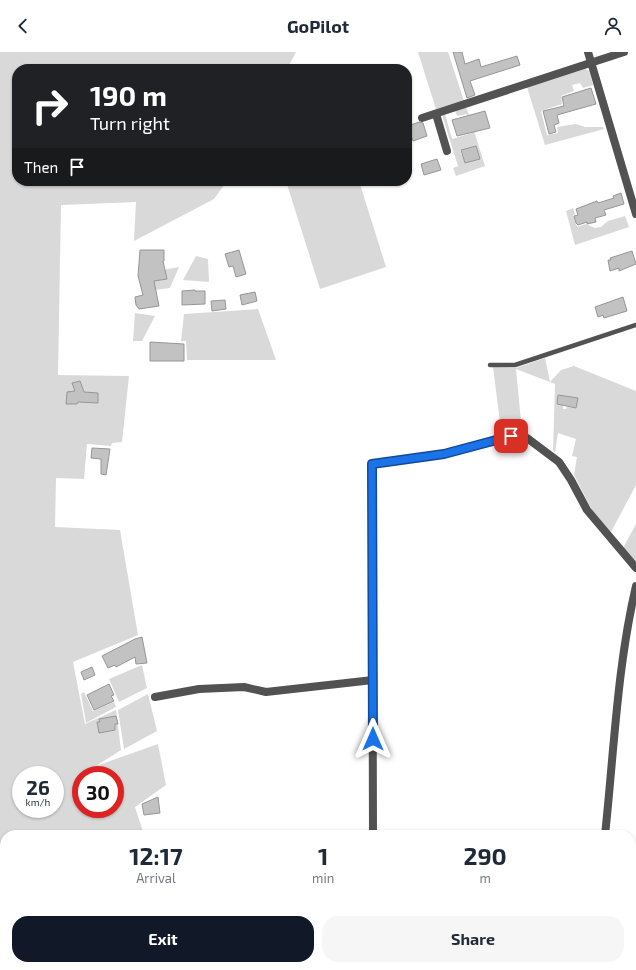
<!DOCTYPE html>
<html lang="en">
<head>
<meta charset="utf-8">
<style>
	:root { --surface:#fff; --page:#f6f6f7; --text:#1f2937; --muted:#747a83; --accent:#111827 }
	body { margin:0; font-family:"Exo 2",sans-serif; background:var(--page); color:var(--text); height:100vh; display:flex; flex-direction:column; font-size:15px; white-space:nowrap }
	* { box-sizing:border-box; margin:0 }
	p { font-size:13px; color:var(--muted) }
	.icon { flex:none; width:22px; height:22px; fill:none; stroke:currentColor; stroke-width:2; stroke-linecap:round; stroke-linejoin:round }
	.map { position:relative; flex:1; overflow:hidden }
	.panel { position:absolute; left:0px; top:778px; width:636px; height:140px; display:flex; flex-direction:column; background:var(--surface); border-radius:16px 16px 0 0; box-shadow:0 1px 3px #0004 }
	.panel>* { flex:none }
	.banner { position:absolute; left:12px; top:12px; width:400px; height:122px; border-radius:16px; box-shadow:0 1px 3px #0004; background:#202124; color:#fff; overflow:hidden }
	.speed { position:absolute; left:12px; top:714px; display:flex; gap:8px; font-size:20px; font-weight:700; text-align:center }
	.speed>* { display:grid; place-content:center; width:52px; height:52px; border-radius:50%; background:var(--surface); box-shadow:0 1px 3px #0004; line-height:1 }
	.speed small { font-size:10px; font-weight:400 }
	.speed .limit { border:6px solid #d22; background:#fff; color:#111 }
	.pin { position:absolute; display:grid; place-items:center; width:34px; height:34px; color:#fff; margin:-17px; border-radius:8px; box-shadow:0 2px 6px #0006 }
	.me { position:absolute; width:44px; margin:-22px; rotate:0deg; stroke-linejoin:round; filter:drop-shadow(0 0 3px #0008) }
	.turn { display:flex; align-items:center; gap:14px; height:84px; padding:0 12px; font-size:18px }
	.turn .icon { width:52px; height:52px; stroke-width:2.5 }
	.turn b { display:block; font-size:28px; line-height:34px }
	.then { display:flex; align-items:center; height:38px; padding:0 12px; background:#0003; gap:8px; font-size:15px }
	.eta { display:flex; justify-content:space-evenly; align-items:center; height:68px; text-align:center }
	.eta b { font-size:24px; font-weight:700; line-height:28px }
	.primary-button { display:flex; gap:8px; margin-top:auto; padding:8px 12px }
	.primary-button a { flex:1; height:46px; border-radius:16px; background:var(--accent); color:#fff; font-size:16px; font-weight:700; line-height:46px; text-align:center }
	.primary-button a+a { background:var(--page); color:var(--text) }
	header { display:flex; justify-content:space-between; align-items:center; height:52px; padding:0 12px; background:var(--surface); font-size:18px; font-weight:700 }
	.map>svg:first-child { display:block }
	.green { fill:#d9d9d9; fill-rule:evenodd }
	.building { fill:#c2c2c2; stroke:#969696 }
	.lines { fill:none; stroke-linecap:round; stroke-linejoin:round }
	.street-tunnel { stroke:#d9d9d9; stroke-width:8; stroke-dasharray:8 4; stroke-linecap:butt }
	.highway-casing { stroke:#dbdbdb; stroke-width:14 }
	.lane { stroke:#525252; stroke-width:4.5 }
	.street { stroke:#525252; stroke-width:8 }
	.highway { stroke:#000; stroke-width:12 }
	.route-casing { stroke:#114b97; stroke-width:10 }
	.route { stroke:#1a73e8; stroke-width:7 }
</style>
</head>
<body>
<header><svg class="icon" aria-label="back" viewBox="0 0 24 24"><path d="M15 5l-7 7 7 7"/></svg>GoPilot<svg class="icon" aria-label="person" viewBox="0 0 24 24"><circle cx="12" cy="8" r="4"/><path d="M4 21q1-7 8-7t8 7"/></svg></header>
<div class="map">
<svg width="636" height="918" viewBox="0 0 636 918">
	<rect width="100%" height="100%" fill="#fff"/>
	<!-- green -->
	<g class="green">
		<path d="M 0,0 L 296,0 L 287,17 L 17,17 L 17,129 L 227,129 L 214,147 L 134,189 L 136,150 L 61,153 L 58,323 L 129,324 L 122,390 L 112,391 L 111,394 L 87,392 L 84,427 L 56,426 L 55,475 L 120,478 L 138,583 L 73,610 L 85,672 L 116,658 L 121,698 L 96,714 L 158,692 L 166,733 L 135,755 L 144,783 L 5,783 L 5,913 L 198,913 L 199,918 L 0,918 ZM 21,723 L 55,723 L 55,757 L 21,757 ZM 81,723 L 115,723 L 115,757 L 81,757 Z"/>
		<path d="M 418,0 L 448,0 L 464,49 L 436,57 Z"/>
		<path d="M 585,17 L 589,19 L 593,33 L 583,36 L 580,31 L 572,33 L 574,39 L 561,44 L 562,52 L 541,59 L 547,83 L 558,81 L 557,75 L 576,72 L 585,75 L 603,75 L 604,77 L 545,93 L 527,35 Z"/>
		<path d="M 466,54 L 485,114 L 456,124 L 453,116 L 458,114 L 442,63 L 445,62 L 452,87 L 472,81 L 467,62 L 457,64 L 455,58 ZM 475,94 L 479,106 L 465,111 L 460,98 Z"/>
		<path d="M 286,129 L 359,129 L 386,215 L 320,237 Z"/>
		<path d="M 573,156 L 575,162 L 573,163 L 577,175 L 586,172 L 595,176 L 601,175 L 608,169 L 625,164 L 629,175 L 575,193 L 566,159 Z"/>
		<path d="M 196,204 L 208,207 L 209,230 L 183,228 Z"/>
		<path d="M 179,215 L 170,236 L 155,238 L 151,220 Z"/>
		<path d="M 258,257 L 276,308 L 187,308 L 186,289 L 181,289 L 184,262 Z"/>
		<path d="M 135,261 L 155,264 L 142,289 L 133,289 Z"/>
		<path d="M 545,306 L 550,330 L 561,318 L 574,314 L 636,339 L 636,433 L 611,480 L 592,458 L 574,423 L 577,405 L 572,404 L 576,387 L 558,381 L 555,400 L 553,399 L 555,332 L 516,317 L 522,380 L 502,381 L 501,378 L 493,315 L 516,316 ZM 558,343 L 578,346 L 576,356 L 567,355 L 566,357 L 563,357 L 563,353 L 557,352 Z"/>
		<path d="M 636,472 L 636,510 L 623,496 Z"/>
		<path d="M 142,613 L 147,636 L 119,650 L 109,627 Z"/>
		<path d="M 84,640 L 93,659 L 114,650 L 116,655 L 86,671 L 81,642 Z"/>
		<path d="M 148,642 L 157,679 L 124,697 L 118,658 Z"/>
		<path d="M 636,809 L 636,832 L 631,836 L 631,813 Z"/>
		<path d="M 636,890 L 636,913 L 629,918 L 598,918 L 605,913 L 631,913 L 631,893 Z"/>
		<path d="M 490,913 L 522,913 L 515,918 L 483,918 Z"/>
	</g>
	<!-- building -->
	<g class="building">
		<path d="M 453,0 L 462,0 L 465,12 L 479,7 L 481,15 L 517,4 L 520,13 L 470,29 L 475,43 L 467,46 Z"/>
		<path d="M 591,36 L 596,52 L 557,63 L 559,71 L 554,73 L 556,80 L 549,82 L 543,59 L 564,54 L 562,45 Z"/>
		<path d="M 485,59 L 490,76 L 457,84 L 452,68 Z"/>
		<path d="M 419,70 L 423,71 L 427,84 L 413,89 L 408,74 Z"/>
		<path d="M 476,94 L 480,107 L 465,111 L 461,98 Z"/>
		<path d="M 437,107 L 441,118 L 424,123 L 421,112 Z"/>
		<path d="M 621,141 L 624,152 L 604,158 L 606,163 L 595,166 L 596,170 L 587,172 L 587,170 L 578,173 L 576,171 L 574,164 L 578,163 L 576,157 L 597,149 L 598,151 L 614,146 L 613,144 Z"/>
		<path d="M 140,198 L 164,198 L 164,209 L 163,209 L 167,227 L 154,229 L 159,254 L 139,257 L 136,253 L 135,245 L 143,243 L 138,224 Z"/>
		<path d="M 239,198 L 246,222 L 236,225 L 233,214 L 229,215 L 225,202 Z"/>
		<path d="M 632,199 L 636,212 L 619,219 L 619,216 L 610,219 L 608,208 L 611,208 L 610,206 Z"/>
		<path d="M 195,238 L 195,239 L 205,239 L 205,252 L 182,253 L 182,239 Z"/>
		<path d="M 255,240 L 257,249 L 242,253 L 240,243 Z"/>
		<path d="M 623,245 L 627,259 L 604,266 L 603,263 L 598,265 L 595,255 Z"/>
		<path d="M 225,248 L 226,257 L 212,259 L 211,249 Z"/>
		<path d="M 150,290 L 184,292 L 184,309 L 150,309 Z"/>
		<path d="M 80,329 L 84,340 L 98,341 L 98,351 L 78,350 L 77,352 L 66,352 L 67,340 L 75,339 L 72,331 Z"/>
		<path d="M 558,343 L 578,346 L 576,356 L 557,352 Z"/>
		<path d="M 92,396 L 110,397 L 106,423 L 101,422 L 101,407 L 91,406 Z"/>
		<path d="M 142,585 L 147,611 L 136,612 L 135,605 L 116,615 L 115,613 L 108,616 L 102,604 L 135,587 Z"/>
		<path d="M 92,615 L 95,623 L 84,628 L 81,620 Z"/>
		<path d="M 109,632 L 114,643 L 111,644 L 114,649 L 94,658 L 87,643 Z"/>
		<path d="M 116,664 L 118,672 L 115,672 L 115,678 L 99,681 L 97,670 L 100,670 L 99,667 Z"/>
		<path d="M 158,745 L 160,761 L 144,763 L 142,752 Z"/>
	</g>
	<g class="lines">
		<!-- street-tunnel -->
		<path class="street-tunnel" d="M 592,918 L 593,913"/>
		<!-- highway casing -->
		<g class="highway-casing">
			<g id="highway">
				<path d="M 631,850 L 636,846"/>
				<path d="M 631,877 L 636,873"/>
				<path d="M 536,918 L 543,913"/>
				<path d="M 575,918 L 582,913"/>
			</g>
		</g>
		<!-- lane -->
		<path class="lane" d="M 490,313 L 515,313 L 636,273"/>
		<!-- street -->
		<g class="street">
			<path d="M 588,0 L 636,162"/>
			<path d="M 436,62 L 447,99"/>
			<path d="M 422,66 L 624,0"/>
			<path d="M 155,645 L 199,637 L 244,635 L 266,640 L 373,628"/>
			<path d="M 373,783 L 372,412 L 444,402 L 511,384 L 527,386 L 559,410 L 571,428 L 587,458 L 636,516"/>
			<path d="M 605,783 C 614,700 617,615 636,534"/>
			<path d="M 631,807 L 636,803"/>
			<path d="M 373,918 L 373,913"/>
			<path d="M 475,918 L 482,913"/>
			<path d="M 635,918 L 636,917"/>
		</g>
		<!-- highway -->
		<use href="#highway" class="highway"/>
	</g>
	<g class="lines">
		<!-- route casing -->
		<g class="route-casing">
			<path id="route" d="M 373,687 L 372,412 L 444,402 L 511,384"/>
		</g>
		<!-- route -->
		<use href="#route" class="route"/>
	</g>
</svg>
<div class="speed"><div>26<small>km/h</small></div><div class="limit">30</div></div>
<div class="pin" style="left:511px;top:384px;background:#d93025"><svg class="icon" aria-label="arrive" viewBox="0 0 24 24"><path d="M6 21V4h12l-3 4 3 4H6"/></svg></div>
<svg class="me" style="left:373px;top:687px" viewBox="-20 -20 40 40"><path d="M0-17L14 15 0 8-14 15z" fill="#1a73e8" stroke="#fff" stroke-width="4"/></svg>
<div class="banner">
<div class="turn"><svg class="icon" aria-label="right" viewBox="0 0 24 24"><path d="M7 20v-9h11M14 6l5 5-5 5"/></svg><div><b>190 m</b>Turn right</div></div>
<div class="then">Then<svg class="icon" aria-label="arrive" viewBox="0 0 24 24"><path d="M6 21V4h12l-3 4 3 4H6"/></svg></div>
</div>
<section class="panel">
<div class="eta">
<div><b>12:17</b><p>Arrival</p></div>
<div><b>1</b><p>min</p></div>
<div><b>290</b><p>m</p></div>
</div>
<div class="primary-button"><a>Exit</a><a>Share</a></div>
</section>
</div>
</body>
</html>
